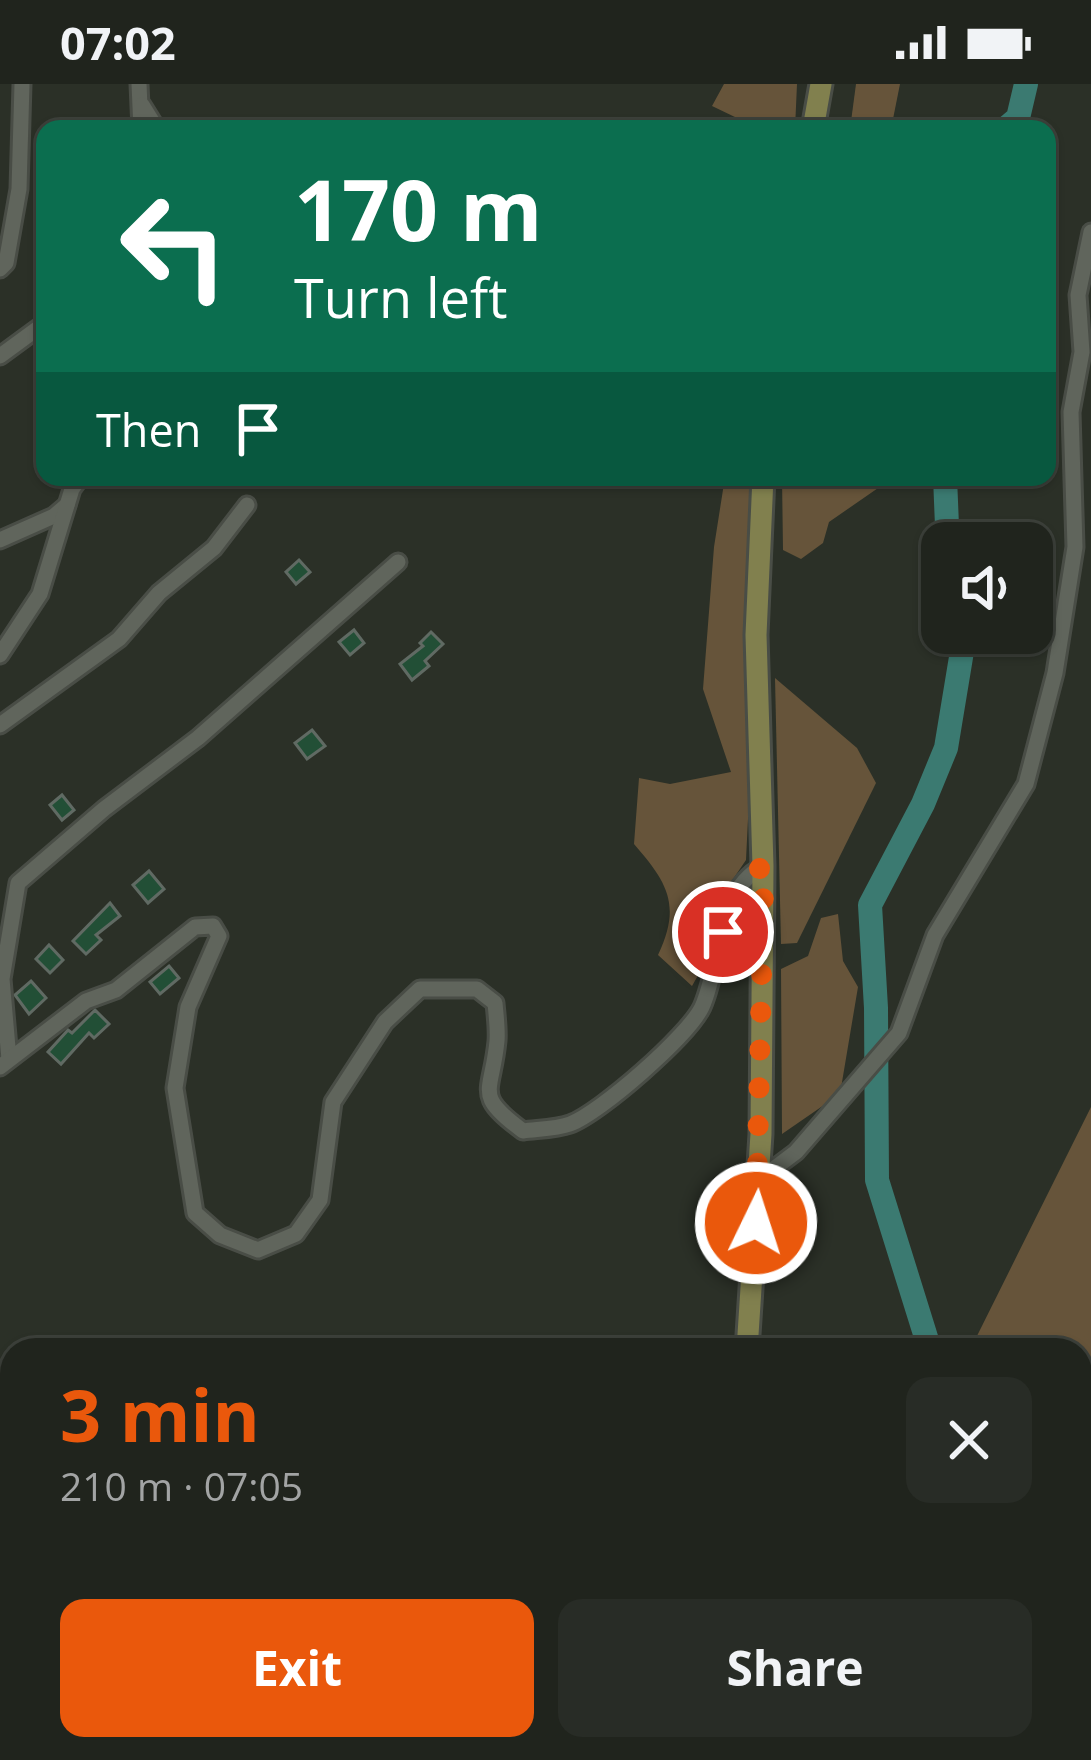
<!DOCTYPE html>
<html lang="en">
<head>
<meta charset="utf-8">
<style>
	:root { --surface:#20241d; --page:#282c26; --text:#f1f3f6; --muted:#a2a4a4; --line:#3d413b; --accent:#ea580c }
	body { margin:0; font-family:"Open Sans",sans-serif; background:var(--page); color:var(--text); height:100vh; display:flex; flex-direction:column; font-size:45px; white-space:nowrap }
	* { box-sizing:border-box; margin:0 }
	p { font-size:39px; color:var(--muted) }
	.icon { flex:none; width:66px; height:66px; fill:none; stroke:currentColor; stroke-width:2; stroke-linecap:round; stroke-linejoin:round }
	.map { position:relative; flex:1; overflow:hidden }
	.panel { position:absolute; left:0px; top:1254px; width:1092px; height:423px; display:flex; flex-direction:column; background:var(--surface); border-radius:36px 36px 0 0; box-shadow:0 3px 9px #0004,0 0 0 3px var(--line) }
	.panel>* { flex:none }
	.top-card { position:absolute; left:36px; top:36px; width:1020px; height:366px; border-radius:24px; box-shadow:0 3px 9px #0004,0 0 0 3px var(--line); background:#0b6e4f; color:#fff; overflow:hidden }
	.controls { position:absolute; left:921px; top:438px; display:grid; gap:24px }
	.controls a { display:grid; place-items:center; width:132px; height:132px; border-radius:24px; background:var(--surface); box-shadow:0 3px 9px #0004,0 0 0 3px var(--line); font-size:60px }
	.pin { position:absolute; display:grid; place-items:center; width:102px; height:102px; color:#fff; margin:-51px; border:6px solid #fff; border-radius:50%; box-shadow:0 3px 12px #0007 }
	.me { position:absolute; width:132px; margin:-66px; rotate:4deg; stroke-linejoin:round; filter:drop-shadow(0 0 9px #0008) }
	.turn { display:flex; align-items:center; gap:42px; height:252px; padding:0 60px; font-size:54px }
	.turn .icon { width:156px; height:156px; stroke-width:2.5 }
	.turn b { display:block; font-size:84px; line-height:102px }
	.then { display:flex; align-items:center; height:114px; padding:0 60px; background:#0003; gap:24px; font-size:45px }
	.round { display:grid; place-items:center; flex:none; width:126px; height:126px; border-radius:24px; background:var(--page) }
	.head { display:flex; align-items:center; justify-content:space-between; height:204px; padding:0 60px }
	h1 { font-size:72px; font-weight:700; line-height:90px; color:var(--accent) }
	.button { display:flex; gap:24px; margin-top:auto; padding:24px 60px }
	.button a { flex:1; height:138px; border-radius:24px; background:var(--accent); color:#fff; font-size:48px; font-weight:700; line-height:138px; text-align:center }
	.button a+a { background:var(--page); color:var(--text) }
	.status { display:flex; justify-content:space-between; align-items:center; height:84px; padding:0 60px; background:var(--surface); direction:ltr }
	.status svg { height:33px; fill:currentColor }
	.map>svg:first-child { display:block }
	.green { fill:#66543a }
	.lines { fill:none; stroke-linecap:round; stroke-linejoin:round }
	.river { stroke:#3b7a71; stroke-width:24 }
	.building { fill:#224f36; stroke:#606a63; stroke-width:3 }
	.minor-casing { stroke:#494d46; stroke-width:21 }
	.secondary-casing { stroke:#494d46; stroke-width:27 }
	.minor { stroke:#60655c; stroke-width:15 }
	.secondary { stroke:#81804e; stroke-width:21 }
	.route { stroke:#ea580c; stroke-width:21; stroke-dasharray:0 37.8 }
</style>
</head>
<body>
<div class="status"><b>07:02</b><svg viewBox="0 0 49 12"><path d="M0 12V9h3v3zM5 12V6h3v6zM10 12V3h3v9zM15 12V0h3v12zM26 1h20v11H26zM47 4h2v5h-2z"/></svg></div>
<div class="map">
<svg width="1091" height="1676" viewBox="0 0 1091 1676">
	<rect width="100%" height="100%" fill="#2b3027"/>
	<!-- green -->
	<g class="green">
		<path d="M 724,0 L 797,0 L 795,45 L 771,45 L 767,38 L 737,34 L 712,22 Z"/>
		<path d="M 856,0 L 900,0 L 891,45 L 850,45 Z"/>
		<path d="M 725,393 L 754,393 L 748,475 L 751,674 L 746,776 L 725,807 L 709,872 L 692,902 L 658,871 C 682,821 667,798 634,760 L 639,694 L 670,700 L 731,688 L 703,605 L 714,463 Z"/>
		<path d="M 782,393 L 894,393 L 829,438 L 823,459 L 801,475 L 783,466 Z"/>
		<path d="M 775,594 L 857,664 L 876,699 L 797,859 L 781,860 Z"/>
		<path d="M 838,830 L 843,877 L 858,903 L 840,1010 L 782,1050 L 781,885 L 808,872 L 821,834 Z"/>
		<path d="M 1091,1023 L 1091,1676 L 755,1676 L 763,1665 L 1080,1665 L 1080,1266 L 970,1266 Z"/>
	</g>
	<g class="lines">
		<!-- river -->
		<g class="river">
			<path d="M 1005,45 L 1018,34 L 1026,0"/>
			<path d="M 945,393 L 947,442 L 954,459"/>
			<path d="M 930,1266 L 877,1096 L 876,924 L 870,821 L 923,720 L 946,664 L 965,549"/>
			<path d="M 707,1676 L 714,1665"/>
		</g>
	</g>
	<!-- building -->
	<g class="building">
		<path d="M 299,476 L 310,488 L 296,500 L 286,488 Z"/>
		<path d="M 354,546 L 364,559 L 350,571 L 339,558 Z"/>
		<path d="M 431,548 L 443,560 L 425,577 L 429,582 L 412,596 L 400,580 L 423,562 L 420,559 Z"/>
		<path d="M 312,646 L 325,662 L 307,675 L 295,659 Z"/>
		<path d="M 62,711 L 74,726 L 62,736 L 50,721 Z"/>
		<path d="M 149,787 L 164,805 L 148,819 L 133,801 Z"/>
		<path d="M 110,819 L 120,832 L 96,851 L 101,856 L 86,870 L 73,857 Z"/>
		<path d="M 49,861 L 63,876 L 50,889 L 36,875 Z"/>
		<path d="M 169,882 L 179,894 L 160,910 L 150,898 Z"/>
		<path d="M 31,897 L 46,914 L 29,930 L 15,911 Z"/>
		<path d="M 95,926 L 109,940 L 94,954 L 89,949 L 61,980 L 48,968 L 68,946 L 72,949 Z"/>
	</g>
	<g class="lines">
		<!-- minor casing -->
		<g class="minor-casing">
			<g id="minor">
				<path d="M 139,0 L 141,45"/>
				<path d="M 142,21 L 157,45"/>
				<path d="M 0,185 L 6,179 L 19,105 L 22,0"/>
				<path d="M 0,272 L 45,239"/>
				<path d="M 0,456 L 54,432 L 67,421"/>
				<path d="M 0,571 L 40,510 L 72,405 L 81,393"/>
				<path d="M 0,641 L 119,555 L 159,509 L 214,464 L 247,421"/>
				<path d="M 9,975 L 2,895 L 18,799 L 104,725 L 198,654 L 398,478"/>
				<path d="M 0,983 L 86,917 L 116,906 L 195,843 L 213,842 L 219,852 L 188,923 L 175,1004 L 195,1129 L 220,1151 L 258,1166 L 296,1150 L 320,1116 L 333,1018 L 385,938 L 420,905 L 477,905 L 495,919 C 496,931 498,945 497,957 C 492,1010 473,1010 523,1047 C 538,1045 556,1045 570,1040 C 600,1029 688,952 702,923 C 723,876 714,809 763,782"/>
				<path d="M 759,1096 L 796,1068 L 899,949 L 935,851 L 1026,700 L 1055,589 L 1075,463 L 1071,328 L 1082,268 L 1078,211 L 1091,148"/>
			</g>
		</g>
		<!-- secondary casing -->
		<g class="secondary-casing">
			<g id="secondary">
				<path d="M 813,45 L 821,0"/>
				<path d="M 747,1266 L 761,1050 L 763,782 L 756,551 L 763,393"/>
				<path d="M 620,1676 L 627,1665"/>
			</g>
		</g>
		<!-- minor -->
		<use href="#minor" class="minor"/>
		<!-- secondary -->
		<use href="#secondary" class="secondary"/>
	</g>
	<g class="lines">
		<!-- route -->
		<path class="route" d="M 723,848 C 731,818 736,797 764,782 L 756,1139"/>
	</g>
</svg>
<div class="controls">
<a><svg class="icon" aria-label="sound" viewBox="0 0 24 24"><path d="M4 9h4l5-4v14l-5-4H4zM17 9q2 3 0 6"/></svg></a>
</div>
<div class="pin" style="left:723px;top:848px;background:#d93025"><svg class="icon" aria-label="arrive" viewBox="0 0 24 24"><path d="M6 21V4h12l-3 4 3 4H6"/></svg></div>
<svg class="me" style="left:756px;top:1139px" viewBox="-20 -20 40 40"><circle r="17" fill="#ea580c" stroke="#fff" stroke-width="3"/><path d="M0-11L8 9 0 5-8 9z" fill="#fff"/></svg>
<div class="top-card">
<div class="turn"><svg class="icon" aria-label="left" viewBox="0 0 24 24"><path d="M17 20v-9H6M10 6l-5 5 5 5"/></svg><div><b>170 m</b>Turn left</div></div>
<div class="then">Then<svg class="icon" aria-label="arrive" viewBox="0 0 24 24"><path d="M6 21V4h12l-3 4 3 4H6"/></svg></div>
</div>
<section class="panel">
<div class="head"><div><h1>3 min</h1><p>210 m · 07:05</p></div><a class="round"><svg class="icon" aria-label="close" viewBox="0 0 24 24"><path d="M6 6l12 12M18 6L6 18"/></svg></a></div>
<div class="button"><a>Exit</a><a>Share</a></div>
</section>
</div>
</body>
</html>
